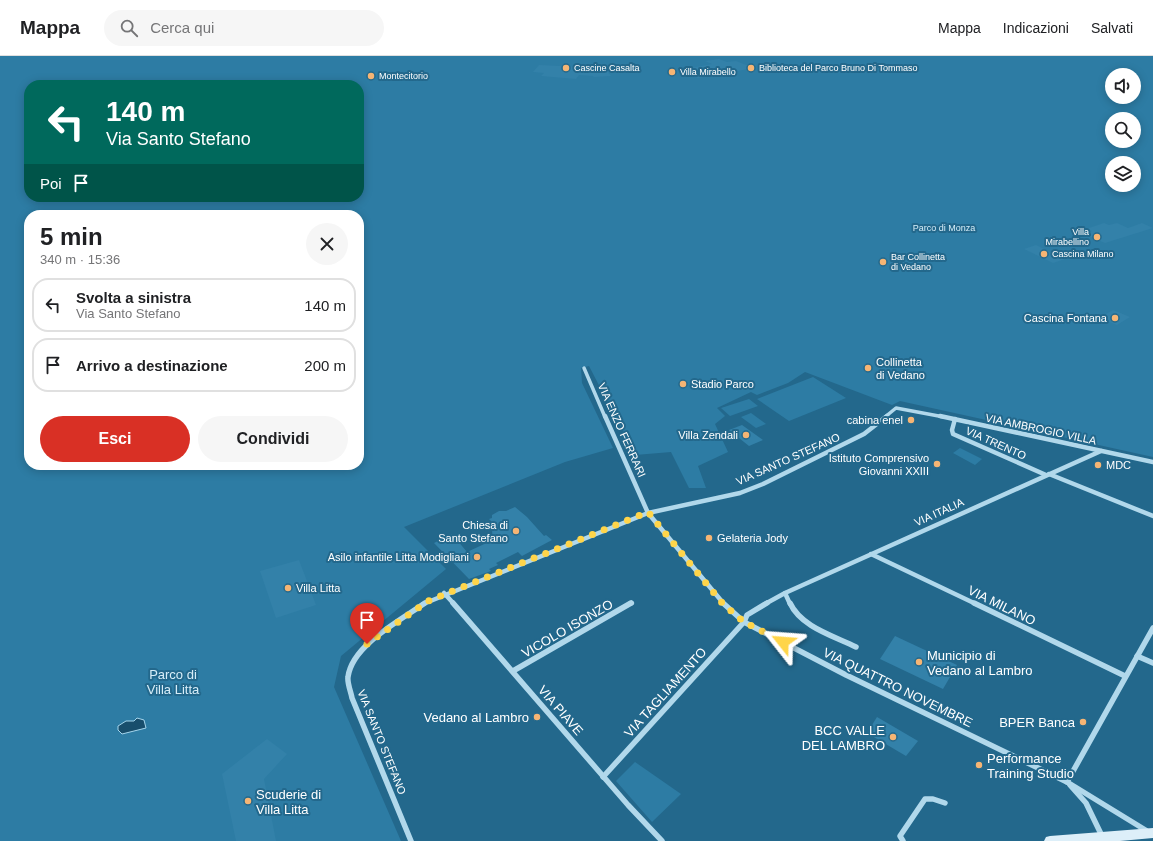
<!DOCTYPE html>
<html lang="it">
<head>
<meta charset="utf-8">
<style>
	:root { --surface:#fff; --page:#f6f6f6; --text:#202124; --muted:#757577; --line:#e0e0e0; --accent:#d93025 }
	body { margin:0; font-family:Arial,sans-serif; background:var(--page); color:var(--text); height:100vh; display:flex; flex-direction:column; font-size:15px; white-space:nowrap }
	* { box-sizing:border-box; margin:0 }
	p { font-size:13px; color:var(--muted) }
	.icon { flex:none; width:22px; height:22px; fill:none; stroke:currentColor; stroke-width:2; stroke-linecap:round; stroke-linejoin:round }
	.map { position:relative; flex:1; overflow:hidden }
	.details { position:absolute; left:24px; top:154px; width:340px; height:260px; display:flex; flex-direction:column; background:var(--surface); border-radius:16px; box-shadow:0 2px 10px #0003 }
	.details>* { flex:none }
	.hud { position:absolute; left:24px; top:24px; width:340px; height:122px; border-radius:16px; box-shadow:0 2px 10px #0003; background:#00695c; color:#fff; overflow:hidden }
	.buttons { position:absolute; left:1105px; top:12px; display:grid; gap:8px }
	.buttons a { display:grid; place-items:center; width:36px; height:36px; border-radius:50%; background:var(--surface); box-shadow:0 2px 10px #0003; font-size:20px }
	.pin { position:absolute; display:grid; place-items:center; width:34px; height:34px; color:#fff; margin:-41px -17px; border-radius:50% 50% 50% 0; rotate:-45deg; box-shadow:0 0 4px #0007 }
	.pin .icon { rotate:45deg }
	.me { position:absolute; width:44px; margin:-22px; rotate:298deg; stroke-linejoin:round; filter:drop-shadow(0 0 3px #0008) }
	.turn { display:flex; align-items:center; gap:14px; height:84px; padding:0 16px; font-size:18px }
	.turn .icon { width:52px; height:52px; stroke-width:2.5 }
	.turn b { display:block; font-size:28px; line-height:34px }
	.then { display:flex; align-items:center; height:38px; padding:0 16px; background:#0003; gap:8px; font-size:15px }
	.round { display:grid; place-items:center; flex:none; width:42px; height:42px; border-radius:21px; background:var(--page) }
	.headline { display:flex; align-items:center; justify-content:space-between; height:68px; padding:0 16px }
	h1 { font-size:24px; font-weight:800; line-height:30px }
	.primary-button { display:flex; gap:8px; margin-top:auto; padding:8px 16px }
	.primary-button a { flex:1; height:46px; border-radius:24px; background:var(--accent); color:#fff; font-size:16px; font-weight:800; line-height:46px; text-align:center }
	.primary-button a+a { background:var(--page); color:var(--text) }
	ul { padding:0; list-style:none }
	li { display:flex; align-items:center; gap:12px; height:54px; margin:0 8px 6px; padding:0 8px; border:2px solid var(--line); border-radius:16px }
	li div { flex:1 }
	li b { display:block; font-size:15px }
	li em { font-style:normal }
	header { display:flex; align-items:center; gap:24px; box-sizing:border-box; height:56px; padding:0 20px; background:var(--surface); border-bottom:1px solid var(--line) }
	header strong { font-size:19px }
	nav { display:flex; gap:22px; margin-inline-start:auto; font-size:14px }
	.search { width:280px; height:36px; background:var(--page); display:flex; align-items:center; gap:10px; box-sizing:border-box; padding:0 14px; border-radius:22px; color:var(--muted); font-size:15px }
	.map>svg:first-child { display:block }
	.green { fill:#2d7ca4; fill-rule:evenodd }
	.water { fill:#184e6c; stroke:#a5d5ec }
	.building { fill:#3381a9 }
	.lines { fill:none; stroke-linecap:round; stroke-linejoin:round }
	.street-far2 { stroke:#b1d8eb; stroke-width:3.5 }
	.street-far1 { stroke:#b1d8eb; stroke-width:4.5 }
	.street { stroke:#b1d8eb; stroke-width:5.5 }
	.secondary { fill:#ddeff9; fill-rule:evenodd }
	.route { stroke:#ffd54a; stroke-width:7; stroke-dasharray:0 12.6 }
	.poi-dot { fill:#f6b574; stroke:#23688c; stroke-width:1.5 }
	.labels { text-anchor:middle; stroke-width:4; stroke-linejoin:round; paint-order:stroke }
	.far-poi-label { font-size:9px; fill:#fff; stroke:#23688c; text-anchor:start }
	.far-park-label { font-size:9px; fill:#d6edf8; stroke:#23688c }
	.poi-label { font-size:11px; fill:#fff; stroke:#23688c; text-anchor:end }
	.street-label { font-size:11px; fill:#fff; stroke:#23688c }
	.near-street-label { font-size:13px; fill:#fff; stroke:#23688c }
	.near-poi-label { font-size:13px; fill:#fff; stroke:#23688c; text-anchor:start }
	.near-park-label { font-size:13px; fill:#d6edf8; stroke:#23688c }
</style>
</head>
<body>
<header>
<strong>Mappa</strong>
<div class="search"><svg class="icon" aria-label="search" viewBox="0 0 24 24"><circle cx="10" cy="10" r="6"/><path d="M15 15l6 6"/></svg>Cerca qui</div>
<nav><a>Mappa</a><a>Indicazioni</a><a>Salvati</a></nav>
</header>
<div class="map">
<svg width="1153" height="785" viewBox="0 0 1153 785">
	<rect width="100%" height="100%" fill="#23688c"/>
	<!-- green -->
	<g class="green">
		<path d="M 0,0 L 1153,0 L 1153,401 L 900,345 L 892,349 L 805,316 L 788,327 L 757,339 L 751,336 L 717,352 L 725,360 L 715,368 L 728,396 L 698,410 L 706,432 L 689,432 L 671,396 L 635,399 L 589,310 L 581,312 L 582,327 L 613,392 L 565,406 L 404,471 L 446,513 L 341,600 L 334,631 L 401,785 L 0,785 ZM 1112,19 L 1134,19 L 1134,41 L 1112,41 ZM 29,29 L 359,29 L 359,141 L 29,141 ZM 1112,63 L 1134,63 L 1134,85 L 1112,85 ZM 1112,107 L 1134,107 L 1134,129 L 1112,129 ZM 29,159 L 359,159 L 359,409 L 29,409 Z"/>
		<path d="M 813,321 L 846,342 L 789,365 L 757,343 Z"/>
		<path d="M 749,343 L 758,350 L 730,360 L 721,352 Z"/>
		<path d="M 751,357 L 766,368 L 756,372 L 741,361 Z"/>
		<path d="M 960,392 L 982,403 L 975,409 L 953,397 Z"/>
		<path d="M 635,706 L 681,738 L 652,766 L 616,725 Z"/>
	</g>
	<!-- water -->
	<path class="water" d="M 137,662 L 144,664 L 146,672 L 122,678 L 118,674 L 118,670 L 126,665 L 134,665 Z"/>
	<!-- building -->
	<g class="building">
		<path d="M 719,3 L 727,6 L 736,5 L 754,12 L 698,22 L 679,14 L 712,8 L 705,5 Z"/>
		<path d="M 539,9 L 605,12 L 611,20 L 594,21 L 593,20 L 579,19 L 576,23 L 541,20 L 544,17 L 533,16 Z"/>
		<path d="M 1104,167 L 1109,169 L 1117,167 L 1128,172 L 1142,167 L 1153,172 L 1105,187 L 1084,178 L 1092,175 L 1086,173 Z"/>
		<path d="M 1036,189 L 1065,203 L 1053,207 L 1024,193 Z"/>
		<path d="M 1113,254 L 1130,261 L 1117,269 L 1099,262 Z"/>
		<path d="M 742,369 L 763,384 L 749,390 L 729,374 Z"/>
		<path d="M 515,451 L 527,461 L 544,480 L 546,479 L 552,484 L 522,500 L 518,496 L 496,507 L 498,509 L 489,513 L 491,515 L 469,523 L 434,487 L 452,478 L 467,496 L 493,484 L 492,474 L 496,470 L 489,463 L 492,462 L 492,459 L 499,455 L 506,455 Z"/>
		<path d="M 299,504 L 316,549 L 276,562 L 260,515 Z"/>
		<path d="M 895,580 L 957,609 L 943,633 L 880,603 Z"/>
		<path d="M 877,661 L 918,685 L 906,700 L 867,677 Z"/>
		<path d="M 267,683 L 287,698 L 264,723 L 276,785 L 236,785 L 222,718 Z"/>
	</g>
	<g class="lines">
		<!-- street-far2 -->
		<g class="street-far2">
			<path d="M 584,312 L 605,361"/>
			<path d="M 885,361 L 896,352 L 944,361"/>
		</g>
		<!-- street-far1 -->
		<g class="street-far1">
			<path d="M 605,360 L 648,457 L 724,548"/>
			<path d="M 940,360 L 1153,406"/>
			<path d="M 955,363 L 952,374 L 953,378 L 1046,419"/>
			<path d="M 1049,418 L 1153,460"/>
			<path d="M 871,498 L 976,548"/>
			<path d="M 444,537 L 454,548"/>
			<path d="M 785,537 L 790,548"/>
			<path d="M 423,548 L 648,457 L 740,437 L 763,428 L 864,378 L 887,360"/>
			<path d="M 629,548 L 632,547"/>
			<path d="M 765,548 L 785,537 L 1101,395"/>
		</g>
		<!-- street -->
		<g class="street">
			<path d="M 453,547 L 628,749 L 662,785"/>
			<path d="M 723,547 L 744,566 L 846,619 L 1067,726 L 1147,775"/>
			<path d="M 790,547 C 801,571 834,580 856,591"/>
			<path d="M 974,547 L 1125,620"/>
			<path d="M 1137,600 L 1153,607"/>
			<path d="M 513,615 L 631,547"/>
			<path d="M 603,721 L 744,566 L 747,559 L 767,547"/>
			<path d="M 1067,726 L 1153,572"/>
			<path d="M 1070,729 L 1086,747 L 1102,780"/>
			<path d="M 411,785 L 352,642 C 351,636 347,627 348,621 C 352,589 401,564 425,547"/>
			<path d="M 903,785 L 900,780 L 925,743 L 933,743 L 945,747"/>
		</g>
		<!-- secondary -->
		<path class="secondary" d="M 1153,772 L 1153,782 L 1120,785 L 1044,785 L 1046,781 L 1050,780 Z"/>
	</g>
	<g class="lines">
		<!-- route -->
		<path class="route" d="M 367,588 L 428,545 L 648,456 L 723,548 L 744,566 L 783,586"/>
	</g>
	<!-- markers -->
	<g class="poi-dot">
		<circle cx="566" cy="12" r="4"/>
		<circle cx="751" cy="12" r="4"/>
		<circle cx="672" cy="16" r="4"/>
		<circle cx="371" cy="20" r="4"/>
		<circle cx="1097" cy="181" r="4"/>
		<circle cx="1044" cy="198" r="4"/>
		<circle cx="883" cy="206" r="4"/>
		<circle cx="1115" cy="262" r="4"/>
		<circle cx="868" cy="312" r="4"/>
		<circle cx="683" cy="328" r="4"/>
		<circle cx="911" cy="364" r="4"/>
		<circle cx="746" cy="379" r="4"/>
		<circle cx="937" cy="408" r="4"/>
		<circle cx="1098" cy="409" r="4"/>
		<circle cx="516" cy="475" r="4"/>
		<circle cx="709" cy="482" r="4"/>
		<circle cx="477" cy="501" r="4"/>
		<circle cx="288" cy="532" r="4"/>
		<circle cx="919" cy="606" r="4"/>
		<circle cx="537" cy="661" r="4"/>
		<circle cx="1083" cy="666" r="4"/>
		<circle cx="893" cy="681" r="4"/>
		<circle cx="979" cy="709" r="4"/>
		<circle cx="248" cy="745" r="4"/>
	</g>
	<g class="labels">
		<!-- far-poi labels -->
		<g class="far-poi-label">
			<text x="574" y="15">Cascine Casalta</text>
			<text x="759" y="15">Biblioteca del Parco Bruno Di Tommaso</text>
			<text x="680" y="19">Villa Mirabello</text>
			<text x="379" y="23">Montecitorio</text>
			<text x="1089" y="179" text-anchor="end">Villa<tspan x="1089" dy="10">Mirabellino</tspan></text>
			<text x="1052" y="201">Cascina Milano</text>
			<text x="891" y="204">Bar Collinetta<tspan x="891" dy="10">di Vedano</tspan></text>
		</g>
		<!-- far-park labels -->
		<g class="far-park-label">
			<text x="944" y="175">Parco di Monza</text>
		</g>
		<!-- poi labels -->
		<g class="poi-label">
			<text x="1107" y="266">Cascina Fontana</text>
			<text x="876" y="310" text-anchor="start">Collinetta<tspan x="876" dy="13">di Vedano</tspan></text>
			<text x="691" y="332" text-anchor="start">Stadio Parco</text>
			<text x="903" y="368">cabina enel</text>
			<text x="738" y="383">Villa Zendali</text>
			<text x="929" y="406">Istituto Comprensivo<tspan x="929" dy="13">Giovanni XXIII</tspan></text>
			<text x="1106" y="413" text-anchor="start">MDC</text>
			<text x="508" y="473">Chiesa di<tspan x="508" dy="13">Santo Stefano</tspan></text>
			<text x="717" y="486" text-anchor="start">Gelateria Jody</text>
			<text x="469" y="505">Asilo infantile Litta Modigliani</text>
			<text x="296" y="536" text-anchor="start">Villa Litta</text>
		</g>
		<!-- street labels -->
		<g class="street-label">
			<text transform="translate(1041 373) rotate(12)" y="4">VIA AMBROGIO VILLA</text>
			<text transform="translate(622 374) rotate(66)" y="4">VIA ENZO FERRARI</text>
			<text transform="translate(996 387) rotate(24)" y="4">VIA TRENTO</text>
			<text transform="translate(788 403) rotate(-24)" y="4">VIA SANTO STEFANO</text>
			<text transform="translate(939 456) rotate(-24)" y="4">VIA ITALIA</text>
			<text transform="translate(382 686) rotate(68)" y="4">VIA SANTO STEFANO</text>
		</g>
		<!-- near-street labels -->
		<g class="near-street-label">
			<text transform="translate(1002 549) rotate(26)" y="5">VIA MILANO</text>
			<text transform="translate(567 572) rotate(-30)" y="5">VICOLO ISONZO</text>
			<text transform="translate(898 631) rotate(26)" y="5">VIA QUATTRO NOVEMBRE</text>
			<text transform="translate(665 636) rotate(-48)" y="5">VIA TAGLIAMENTO</text>
			<text transform="translate(561 654) rotate(49)" y="5">VIA PIAVE</text>
		</g>
		<!-- near-poi labels -->
		<g class="near-poi-label">
			<text x="927" y="604">Municipio di<tspan x="927" dy="15">Vedano al Lambro</tspan></text>
			<text x="529" y="666" text-anchor="end">Vedano al Lambro</text>
			<text x="1075" y="671" text-anchor="end">BPER Banca</text>
			<text x="885" y="679" text-anchor="end">BCC VALLE<tspan x="885" dy="15">DEL LAMBRO</tspan></text>
			<text x="987" y="707">Performance<tspan x="987" dy="15">Training Studio</tspan></text>
			<text x="256" y="743">Scuderie di<tspan x="256" dy="15">Villa Litta</tspan></text>
		</g>
		<!-- near-park labels -->
		<g class="near-park-label">
			<text x="173" y="623">Parco di<tspan x="173" dy="15">Villa Litta</tspan></text>
		</g>
	</g>
</svg>
<div class="buttons">
<a><svg class="icon" aria-label="sound" viewBox="0 0 24 24"><path d="M4 9h4l5-4v14l-5-4H4zM17 9q2 3 0 6"/></svg></a>
<a><svg class="icon" aria-label="search" viewBox="0 0 24 24"><circle cx="10" cy="10" r="6"/><path d="M15 15l6 6"/></svg></a>
<a><svg class="icon" aria-label="layers" viewBox="0 0 24 24"><path d="M12 4l9 5-9 5-9-5zM3 14l9 5 9-5"/></svg></a>
</div>
<div class="pin" style="left:367px;top:588px;background:#d93025"><svg class="icon" aria-label="arrive" viewBox="0 0 24 24"><path d="M6 21V4h12l-3 4 3 4H6"/></svg></div>
<svg class="me" style="left:783px;top:586px" viewBox="-20 -20 40 40"><path d="M0-17L14 15 0 8-14 15z" fill="#ffd54a" stroke="#fff" stroke-width="4"/></svg>
<div class="hud">
<div class="turn"><svg class="icon" aria-label="left" viewBox="0 0 24 24"><path d="M17 20v-9H6M10 6l-5 5 5 5"/></svg><div><b>140 m</b>Via Santo Stefano</div></div>
<div class="then">Poi<svg class="icon" aria-label="arrive" viewBox="0 0 24 24"><path d="M6 21V4h12l-3 4 3 4H6"/></svg></div>
</div>
<section class="details">
<div class="headline"><div><h1>5 min</h1><p>340 m · 15:36</p></div><a class="round"><svg class="icon" aria-label="close" viewBox="0 0 24 24"><path d="M6 6l12 12M18 6L6 18"/></svg></a></div>
<ul>
<li><svg class="icon" aria-label="left" viewBox="0 0 24 24"><path d="M17 20v-9H6M10 6l-5 5 5 5"/></svg><div><b>Svolta a sinistra</b><p>Via Santo Stefano</p></div><em>140 m</em></li>
<li><svg class="icon" aria-label="arrive" viewBox="0 0 24 24"><path d="M6 21V4h12l-3 4 3 4H6"/></svg><div><b>Arrivo a destinazione</b></div><em>200 m</em></li>
</ul>
<div class="primary-button"><a>Esci</a><a>Condividi</a></div>
</section>
</div>
</body>
</html>
